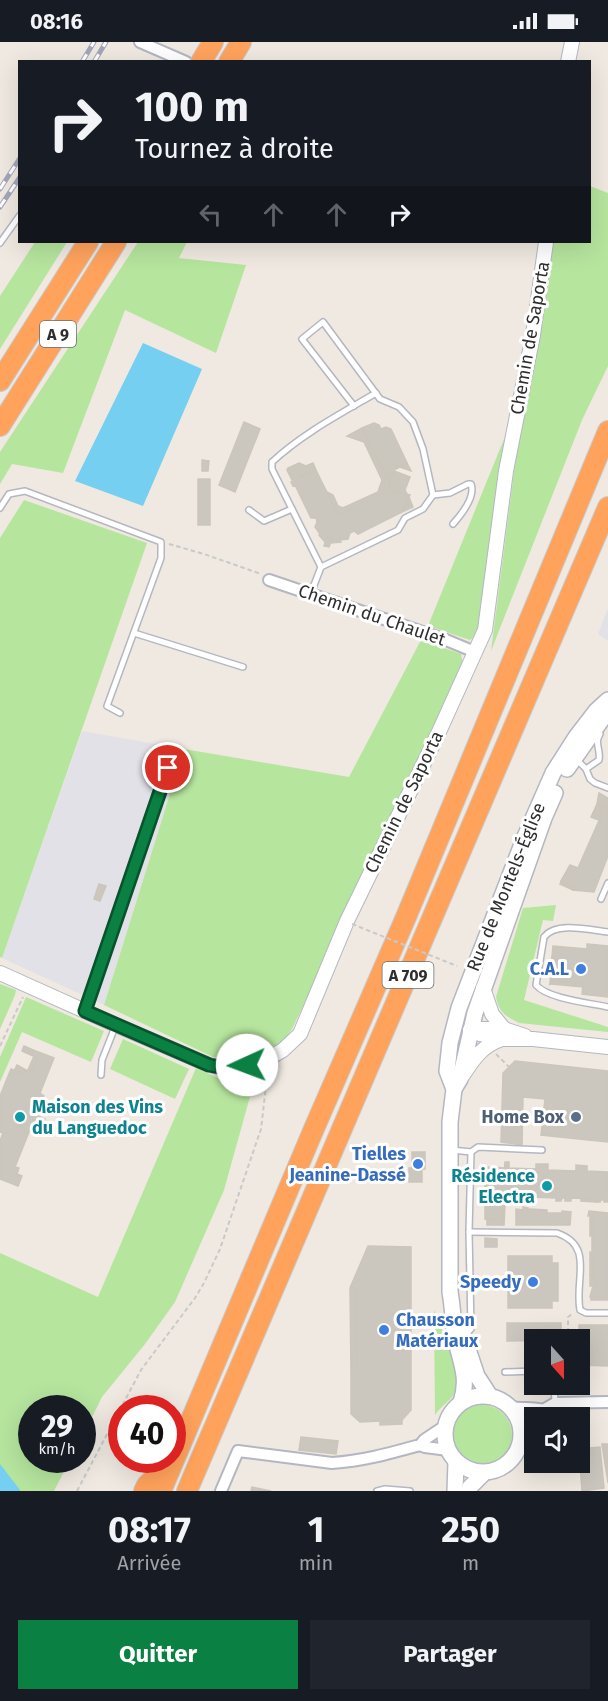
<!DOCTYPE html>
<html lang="fr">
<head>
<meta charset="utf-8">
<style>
	:root { --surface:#171b24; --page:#20242c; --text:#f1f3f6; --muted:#9ea1a6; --accent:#0b8043 }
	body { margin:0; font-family:"Fira Sans",sans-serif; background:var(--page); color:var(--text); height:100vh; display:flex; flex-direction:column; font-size:22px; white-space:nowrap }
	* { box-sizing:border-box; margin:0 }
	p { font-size:20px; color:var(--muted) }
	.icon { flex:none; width:33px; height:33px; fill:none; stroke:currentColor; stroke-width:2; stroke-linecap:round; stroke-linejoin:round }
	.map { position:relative; height:1449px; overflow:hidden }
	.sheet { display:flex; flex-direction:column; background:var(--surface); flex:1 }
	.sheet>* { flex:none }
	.top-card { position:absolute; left:18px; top:18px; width:573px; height:183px; border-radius:0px; box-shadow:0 6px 24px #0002; background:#171b24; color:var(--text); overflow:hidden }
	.needle { width:39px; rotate:159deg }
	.fabs { position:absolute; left:524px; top:1287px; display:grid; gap:12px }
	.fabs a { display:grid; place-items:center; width:66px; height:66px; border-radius:0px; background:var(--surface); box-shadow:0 6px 24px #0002; font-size:30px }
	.speed { position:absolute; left:18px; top:1353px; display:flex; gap:12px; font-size:30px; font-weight:700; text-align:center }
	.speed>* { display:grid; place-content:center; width:78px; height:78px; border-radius:50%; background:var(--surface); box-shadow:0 6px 24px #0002; line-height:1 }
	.speed small { font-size:15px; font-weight:400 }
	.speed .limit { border:9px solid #d22; background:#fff; color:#111 }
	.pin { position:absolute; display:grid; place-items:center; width:51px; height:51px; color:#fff; margin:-26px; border:3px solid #fff; border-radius:50%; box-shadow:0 2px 6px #0007 }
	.me { position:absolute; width:66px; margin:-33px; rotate:268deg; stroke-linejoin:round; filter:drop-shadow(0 0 4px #0008) }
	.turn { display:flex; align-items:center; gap:21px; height:126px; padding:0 18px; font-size:27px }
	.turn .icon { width:78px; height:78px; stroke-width:2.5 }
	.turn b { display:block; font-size:42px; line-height:51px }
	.lanes { display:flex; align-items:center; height:57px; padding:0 18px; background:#0003; justify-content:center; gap:30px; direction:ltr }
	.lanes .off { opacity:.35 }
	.eta { display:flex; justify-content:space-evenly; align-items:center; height:102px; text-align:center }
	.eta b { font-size:36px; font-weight:700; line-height:42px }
	.cta { display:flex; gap:12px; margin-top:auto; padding:12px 18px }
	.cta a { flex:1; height:69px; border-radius:0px; background:var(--accent); color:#fff; font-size:24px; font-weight:700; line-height:69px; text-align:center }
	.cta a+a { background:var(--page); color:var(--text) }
	.status { display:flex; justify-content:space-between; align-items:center; height:42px; padding:0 30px; background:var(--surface); direction:ltr }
	.status svg { height:16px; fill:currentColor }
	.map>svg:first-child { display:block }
	.industrial { fill:#e3e1e8 }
	.green { fill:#b6e59e }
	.water { fill:#75cff0 }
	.building { fill:#cbc7bf; stroke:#cbc5ba; stroke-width:1.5 }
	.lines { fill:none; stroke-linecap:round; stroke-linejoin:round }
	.service-casing { stroke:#b4b7c1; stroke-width:8 }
	.minor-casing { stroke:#b4b7c1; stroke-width:14 }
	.tertiary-casing { stroke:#b4b7c1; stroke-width:16 }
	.secondary-casing { stroke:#b4b7c1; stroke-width:18 }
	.motorway-casing { stroke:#c9c9c9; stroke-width:22 }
	.path { stroke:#c9c9c9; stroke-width:2; stroke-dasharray:4.5 3; stroke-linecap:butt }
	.service { stroke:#fff; stroke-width:5 }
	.minor { stroke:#fff; stroke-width:10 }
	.tertiary { stroke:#fff; stroke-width:14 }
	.secondary { stroke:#fff; stroke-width:15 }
	.motorway { stroke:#ffa35c; stroke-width:20 }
	.rail-casing { stroke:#a3a6b8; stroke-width:5 }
	.rail { stroke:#fff; stroke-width:3; stroke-dasharray:9; stroke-linecap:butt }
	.path-bridge { stroke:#c9c9c9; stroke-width:2; stroke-dasharray:4.5 3; stroke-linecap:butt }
	.route-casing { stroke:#07532c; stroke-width:15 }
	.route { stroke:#0b8043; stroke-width:10 }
	.shop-dot { fill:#3f7fe0; stroke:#fff; stroke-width:2 }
	.culture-dot { fill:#0f9aa8; stroke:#fff; stroke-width:2 }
	.service-dot { fill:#5c6f8a; stroke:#fff; stroke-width:2 }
	.labels { text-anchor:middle; stroke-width:6; stroke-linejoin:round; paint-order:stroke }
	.shield { fill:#fff; stroke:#6d6d6d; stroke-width:1.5 }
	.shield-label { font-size:16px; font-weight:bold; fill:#2e2e2e }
	.street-label { font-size:18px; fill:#2e2e2e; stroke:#fff }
	.shop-label { font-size:18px; font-weight:bold; fill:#366cbe; stroke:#fff; text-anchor:end }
	.culture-label { font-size:18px; font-weight:bold; fill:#0d838f; stroke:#fff; text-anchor:start }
	.service-label { font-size:18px; font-weight:bold; fill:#4e5e75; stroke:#fff; text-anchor:end }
</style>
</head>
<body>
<div class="status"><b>08:16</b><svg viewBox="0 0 49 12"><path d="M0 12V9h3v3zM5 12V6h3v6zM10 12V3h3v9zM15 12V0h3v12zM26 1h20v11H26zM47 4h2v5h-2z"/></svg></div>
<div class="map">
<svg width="608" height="1449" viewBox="0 0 608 1449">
	<rect width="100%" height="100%" fill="#efe9e1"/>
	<!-- industrial -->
	<g class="industrial">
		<path d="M 608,566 L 608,599 L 598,592 Z"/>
		<path d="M 82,689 L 184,707 L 104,963 L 2,916 Z"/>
	</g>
	<!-- green -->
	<g class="green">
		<path d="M 590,144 L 608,151 L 608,324 L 582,378 L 491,609 L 514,430 L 553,200 L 590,200 Z"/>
		<path d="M 35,200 L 67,200 L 0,307 L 0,254 Z"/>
		<path d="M 138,200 L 187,200 L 179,216 L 246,223 L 216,311 L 125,268 L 63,431 L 12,422 L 0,442 L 0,410 Z"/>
		<path d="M 504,397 L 481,590 L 470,598 L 428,584 Z"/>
		<path d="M 24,458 L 147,501 L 2,916 L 0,915 L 0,496 Z"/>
		<path d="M 421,598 L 461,612 L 464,627 L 292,987 L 283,1000 L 260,1010 L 244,1016 L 213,1015 L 104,963 L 184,707 L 349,735 Z"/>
		<path d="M 556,863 L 553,879 L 543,878 L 524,958 L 608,985 L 608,990 L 519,981 C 505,974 499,970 496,955 L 523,866 Z"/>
		<path d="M 0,942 L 16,948 L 15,953 L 0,987 Z"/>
		<path d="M 26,955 L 104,989 L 91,1020 L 22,990 L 0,1040 L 0,1015 Z"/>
		<path d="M 123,997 L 189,1027 L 175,1057 L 110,1027 Z"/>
		<path d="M 196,1026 L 251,1051 L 224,1148 L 175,1260 L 145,1302 L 102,1355 L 83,1393 L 82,1366 L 32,1366 L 32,1418 L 70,1418 L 54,1449 L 0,1449 L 0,1211 L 98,1255 Z"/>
		<path d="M 434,1268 C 441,1286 464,1335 454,1352 C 451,1358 440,1365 435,1373 Z"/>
		<circle cx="482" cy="1393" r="30"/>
	</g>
	<!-- water -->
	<g class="water">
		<path d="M 143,301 L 202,327 L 143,464 L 75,439 Z"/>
		<path d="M 0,1422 L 20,1448 L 20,1449 L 0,1449 Z"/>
	</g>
	<!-- building -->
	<g class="building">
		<path d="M 244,380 L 260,387 L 235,450 L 219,443 Z"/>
		<path d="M 374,381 L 379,383 L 381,387 L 386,385 L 391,387 L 407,421 L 400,425 L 391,422 L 390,425 L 386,427 L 381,425 L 362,386 Z"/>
		<path d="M 362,386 L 386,436 L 391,422 L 400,425 L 394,428 L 389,442 L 391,448 L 342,472 L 336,469 L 327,450 L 333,453 L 338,464 L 343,466 L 378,450 L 382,438 L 364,400 L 347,394 Z"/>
		<path d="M 202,418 L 209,419 L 208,429 L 202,429 Z"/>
		<path d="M 299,421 L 306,424 L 313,421 L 316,428 L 292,438 L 287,428 L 288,426 Z"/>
		<path d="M 407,421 L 411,429 L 400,425 Z"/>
		<path d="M 381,425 L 386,427 L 390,425 L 386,436 Z"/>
		<path d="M 316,428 L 336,469 L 342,472 L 391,448 L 410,453 L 402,470 L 358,492 L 354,489 L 350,491 L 348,497 L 340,498 L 341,500 L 331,501 L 332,497 L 327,495 L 325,500 L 319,493 L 320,492 L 315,485 L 317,480 L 316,476 L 311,476 L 295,443 L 293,444 L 291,440 Z"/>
		<path d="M 394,429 L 410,435 L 405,448 L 407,452 L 391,448 L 389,442 Z"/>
		<rect x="198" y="437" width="12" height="46"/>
		<path d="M 409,455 L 413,465 L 402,470 Z"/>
		<path d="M 327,495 L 332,497 L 329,505 L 324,504 Z"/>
		<path d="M 599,751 L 608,756 L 608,766 L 597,762 Z"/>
		<path d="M 597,762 L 608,766 L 608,814 L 594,850 L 573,848 L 574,845 L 561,839 L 570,823 L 578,826 L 601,774 L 593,771 Z"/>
		<path d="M 593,771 L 601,774 L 599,778 L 591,775 Z"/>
		<path d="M 561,839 L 574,845 L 573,848 L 560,842 Z"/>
		<path d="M 99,842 L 106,844 L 100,859 L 94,857 Z"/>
		<path d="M 587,902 L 608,904 L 608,955 L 582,952 L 583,942 L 553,939 L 555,915 L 552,915 L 553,904 L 587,907 Z"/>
		<path d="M 552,915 L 555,915 L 553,939 L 550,942 Z"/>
		<path d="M 553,939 L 583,942 L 583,945 L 550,942 Z"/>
		<path d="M 24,1004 L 33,1008 L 31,1013 L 22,1009 Z"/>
		<path d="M 33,1008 L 54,1016 L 40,1051 L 44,1054 L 36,1073 L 45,1077 L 42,1083 L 33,1080 L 15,1125 L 19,1126 L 17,1132 L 22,1134 L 18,1144 L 0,1137 L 0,1099 L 3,1091 L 0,1090 L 0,1054 L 11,1027 L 24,1032 L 26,1028 L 31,1029 L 37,1016 L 31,1013 Z"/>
		<path d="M 34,1014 L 37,1016 L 31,1029 L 28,1028 Z"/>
		<path d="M 515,1019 L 608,1029 L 608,1100 L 541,1093 L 545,1057 L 523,1055 L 522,1103 L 501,1100 L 503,1031 Z"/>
		<path d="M 17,1023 L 26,1028 L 24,1032 L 14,1029 Z"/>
		<path d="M 412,1110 L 425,1110 L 425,1127 L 422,1127 L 422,1140 L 409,1140 L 409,1126 L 412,1126 Z"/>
		<path d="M 505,1120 L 509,1120 L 509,1126 L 536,1127 L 536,1122 L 548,1122 L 548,1128 L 576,1129 L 576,1123 L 587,1124 L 587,1129 L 608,1130 L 608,1160 L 604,1160 L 604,1158 L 601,1158 L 600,1160 L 596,1160 L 596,1157 L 571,1156 L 571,1159 L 565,1159 L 565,1156 L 562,1156 L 561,1159 L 556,1159 L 556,1156 L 532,1155 L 532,1158 L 526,1157 L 526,1155 L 522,1155 L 522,1157 L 518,1157 L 518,1155 L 503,1154 L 502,1178 L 485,1177 L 485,1125 L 495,1125 L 494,1134 L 504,1134 Z"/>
		<path d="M 495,1125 L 504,1126 L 504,1134 L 494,1134 Z"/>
		<path d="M 581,1157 L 596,1157 L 596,1160 L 581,1159 Z"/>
		<path d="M 502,1162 L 505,1162 L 504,1183 L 502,1183 Z"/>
		<path d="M 523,1165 L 528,1166 L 528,1168 L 530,1167 L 547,1168 L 547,1171 L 562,1171 L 562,1169 L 571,1170 L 570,1183 L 516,1183 L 516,1167 L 523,1168 Z"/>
		<path d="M 589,1169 L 608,1171 L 608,1258 L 607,1255 L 590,1255 L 593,1244 L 596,1244 L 595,1233 L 593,1233 L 593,1218 L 590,1218 L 590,1210 L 592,1210 L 592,1174 L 588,1174 Z"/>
		<rect x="590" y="1174" width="2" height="20"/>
		<path d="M 487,1177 L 502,1178 L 502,1183 L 487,1183 Z"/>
		<path d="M 485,1196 L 497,1197 L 497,1205 L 485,1205 Z"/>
		<path d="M 368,1204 L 411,1205 L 411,1368 L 402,1378 L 360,1380 L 351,1372 L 351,1330 L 357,1330 L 356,1247 L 350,1246 Z"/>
		<path d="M 508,1214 L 552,1214 L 552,1221 L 558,1221 L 558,1259 L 552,1259 L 552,1266 L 508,1266 Z"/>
		<rect x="590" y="1218" width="3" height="15"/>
		<path d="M 590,1233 L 595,1233 L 596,1244 L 590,1244 Z"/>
		<path d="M 350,1247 L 356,1247 L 357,1330 L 351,1330 Z"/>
		<rect x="591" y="1255" width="16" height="3"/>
		<path d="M 507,1281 L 561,1281 L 561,1298 L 507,1299 Z"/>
		<path d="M 579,1283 L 608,1283 L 608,1324 L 579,1323 Z"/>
		<path d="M 402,1378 L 402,1382 L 380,1383 L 380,1379 Z"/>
		<path d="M 301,1395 L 338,1399 L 336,1412 L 299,1408 Z"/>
		<path d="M 602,1402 L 608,1402 L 608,1441 Z"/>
		<path d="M 600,1405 L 604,1446 L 582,1449 L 579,1407 Z"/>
		<path d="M 252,1445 L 271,1449 L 251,1449 Z"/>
	</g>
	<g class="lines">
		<!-- service casing -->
		<g class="service-casing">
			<g id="service">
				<path d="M 0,201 L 20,173"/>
				<path d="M 433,453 L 450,451 L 468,442 L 471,442 C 476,455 461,473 453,482"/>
				<path d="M 0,466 L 9,452 L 25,449 L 161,500 L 161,516 L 107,664 L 120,671"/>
				<path d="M 249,468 L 264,479 L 292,467"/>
				<path d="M 321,525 L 272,427 L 272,420 C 302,392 340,372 376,351"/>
				<path d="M 311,551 L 321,525 L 398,488 L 405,476 L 423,467 L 433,453 L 423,407 L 413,380 L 399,365 L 380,357 L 323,280 L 302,297 L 354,364"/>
				<path d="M 134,591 L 243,625"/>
				<path d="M 575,716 L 586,727 L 590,737 L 595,741 L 608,746"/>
				<path d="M 586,727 L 599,718 C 601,708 594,701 600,692"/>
				<path d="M 601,857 L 608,841"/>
				<path d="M 608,890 C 590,888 556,879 544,895 L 536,943 C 548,957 590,961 608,965"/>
				<path d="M 86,967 L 168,726"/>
				<path d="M 101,1033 L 102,1018 L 115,985"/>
				<path d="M 452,1108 L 471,1110 L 478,1105 L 542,1108"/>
				<path d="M 469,1190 L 557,1191 C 595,1204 574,1238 580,1268 L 586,1271 L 608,1271"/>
				<path d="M 466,1292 L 471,1287 L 469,1190 L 471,1110"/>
				<path d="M 505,1330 L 534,1329"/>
				<path d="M 554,1342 L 555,1361"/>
				<path d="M 377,1449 L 385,1447 L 410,1449"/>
			</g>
		</g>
		<!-- minor casing -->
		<g class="minor-casing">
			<g id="minor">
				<path d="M 140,0 L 186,20"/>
				<path d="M 269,538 L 446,598 L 475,610"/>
				<path d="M 511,1365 C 521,1367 534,1365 543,1368"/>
				<path d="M 538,1376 L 543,1368 L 555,1361 L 608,1360"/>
				<path d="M 521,1398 L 534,1379"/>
				<path d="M 420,1403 L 425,1405 L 448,1408"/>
				<path d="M 221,1449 L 238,1409 L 332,1421 C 363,1419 391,1411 420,1403 L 424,1398 L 445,1384"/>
			</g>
		</g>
		<!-- tertiary casing -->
		<g class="tertiary-casing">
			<g id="tertiary">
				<path d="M 568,20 L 572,0"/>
				<path d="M 0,931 L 116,983 L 209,1023 L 225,1026 L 247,1023 L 269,1016 L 283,1008 L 300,992 L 347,879 L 438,692 L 485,588 L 506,429 L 533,293 L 546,200"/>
				<path d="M 483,946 L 492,972 L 504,987"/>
				<path d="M 476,987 L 504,987 L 525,994"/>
				<path d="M 470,988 L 480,992 L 502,997 L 533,997 L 608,1005"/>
				<path d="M 463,1033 C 474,1016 482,1004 502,997"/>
			</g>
		</g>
		<!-- secondary casing -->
		<g class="secondary-casing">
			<g id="secondary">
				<path d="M 567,727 L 605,673"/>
				<path d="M 454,1047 L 460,1037 L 475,971 L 544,776 L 555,751"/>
				<path d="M 462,1289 L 477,1334 L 490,1354"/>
				<circle cx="483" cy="1392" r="38"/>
				<path d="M 461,1360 C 469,1336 461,1322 456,1299 C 453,1283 453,1266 450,1250 L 450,1080 L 454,1047 L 447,1029 L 450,1001 L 459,966 L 524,797 L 553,731 L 576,695 L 596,669 L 608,658"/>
				<path d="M 455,1449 L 456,1420"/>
				<path d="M 469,1449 L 470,1445 L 484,1431"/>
			</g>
		</g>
		<!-- motorway casing -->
		<g class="motorway-casing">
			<g id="motorway">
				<path d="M 201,20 L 213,0"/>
				<path d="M 229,20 L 241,0"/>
				<path d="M 0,339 L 88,200"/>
				<path d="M 0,384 L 116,200"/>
				<path d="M 144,1449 L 147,1443 L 167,1424"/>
				<path d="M 161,1449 L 313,1089 L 406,875 L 608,389"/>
				<path d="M 187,1449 L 608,465"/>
			</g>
		</g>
		<!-- path -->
		<g class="path">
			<path d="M 169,502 L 204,512 L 261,532"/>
			<path d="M 0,1004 L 23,955"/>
			<path d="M 496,1012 L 509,1025"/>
			<path d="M 568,1298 L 568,1275 L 572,1272"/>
			<path d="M 568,1342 L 568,1352"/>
			<path d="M 77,1449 L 141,1328 L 195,1256 L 204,1241 L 220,1207 L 261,1087 L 268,1027"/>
		</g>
		<!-- service -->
		<use href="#service" class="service"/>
		<!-- minor -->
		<use href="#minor" class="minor"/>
		<!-- tertiary -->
		<use href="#tertiary" class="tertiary"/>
		<!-- secondary -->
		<use href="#secondary" class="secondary"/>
		<!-- motorway -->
		<use href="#motorway" class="motorway"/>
		<!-- rail casing -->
		<g class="rail-casing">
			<g id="rail">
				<path d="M 82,20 L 94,0"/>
				<path d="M 94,20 L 106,0"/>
				<path d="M 0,147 L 20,116"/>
				<path d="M 0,165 L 20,135"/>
			</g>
		</g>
		<!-- rail -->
		<use href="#rail" class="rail"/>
		<!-- path-bridge -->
		<path class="path-bridge" d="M 352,882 L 457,924"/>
	</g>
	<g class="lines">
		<!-- route casing -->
		<g class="route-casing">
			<path id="route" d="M 168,726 L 85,969 L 209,1023 L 225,1026 L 247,1023"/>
		</g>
		<!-- route -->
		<use href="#route" class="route"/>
	</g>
	<!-- markers -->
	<g class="shop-dot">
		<circle cx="581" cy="927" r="6"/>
		<circle cx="418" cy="1122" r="6"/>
		<circle cx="533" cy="1240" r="6"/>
		<circle cx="384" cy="1288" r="6"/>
	</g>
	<g class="culture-dot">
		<circle cx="20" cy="1075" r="6"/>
		<circle cx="547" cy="1144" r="6"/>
	</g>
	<circle class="service-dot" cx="576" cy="1075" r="6"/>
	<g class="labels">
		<!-- shield labels -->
		<g class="shield">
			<rect x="40" y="279" width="36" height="26" rx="4.5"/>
			<rect x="382.5" y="920" width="51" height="26" rx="4.5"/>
		</g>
		<g class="shield-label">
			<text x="58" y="298">A 9</text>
			<text x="408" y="939">A 709</text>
		</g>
		<!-- street labels -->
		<g class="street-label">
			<text transform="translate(530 296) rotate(-80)" y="6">Chemin de Saporta</text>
			<text transform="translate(372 573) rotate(19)" y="6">Chemin du Chaulet</text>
			<text transform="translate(404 760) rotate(-64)" y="6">Chemin de Saporta</text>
			<text transform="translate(506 845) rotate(-68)" y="6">Rue de Montels-Église</text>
		</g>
		<!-- shop labels -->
		<g class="shop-label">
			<text x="569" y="933">C.A.L</text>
			<text x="406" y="1118">Tielles<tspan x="406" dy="21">Jeanine-Dassé</tspan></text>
			<text x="521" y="1246">Speedy</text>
			<text x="396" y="1284" text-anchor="start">Chausson<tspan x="396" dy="21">Matériaux</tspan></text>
		</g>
		<!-- culture labels -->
		<g class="culture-label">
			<text x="32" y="1071">Maison des Vins<tspan x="32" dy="21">du Languedoc</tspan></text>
			<text x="535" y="1140" text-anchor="end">Résidence<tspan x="535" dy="21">Electra</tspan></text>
		</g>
		<!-- service labels -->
		<g class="service-label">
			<text x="564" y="1081">Home Box</text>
		</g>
	</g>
</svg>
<div class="fabs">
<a><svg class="needle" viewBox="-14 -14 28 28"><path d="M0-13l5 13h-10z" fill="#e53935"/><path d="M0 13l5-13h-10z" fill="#9ea1a6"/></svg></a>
<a><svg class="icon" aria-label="sound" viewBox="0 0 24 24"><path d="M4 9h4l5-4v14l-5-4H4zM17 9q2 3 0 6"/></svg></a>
</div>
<div class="speed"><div>29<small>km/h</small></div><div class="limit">40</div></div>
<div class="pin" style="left:168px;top:726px;background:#d93025"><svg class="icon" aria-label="arrive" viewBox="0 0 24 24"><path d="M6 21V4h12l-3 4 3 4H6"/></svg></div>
<svg class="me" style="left:247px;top:1023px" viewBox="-20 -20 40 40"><circle r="19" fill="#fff"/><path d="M0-13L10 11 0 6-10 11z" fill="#0b8043"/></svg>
<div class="top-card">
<div class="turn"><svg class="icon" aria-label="right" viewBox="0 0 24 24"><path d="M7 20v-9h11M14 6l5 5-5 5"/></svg><div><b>100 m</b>Tournez à droite</div></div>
<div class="lanes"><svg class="icon off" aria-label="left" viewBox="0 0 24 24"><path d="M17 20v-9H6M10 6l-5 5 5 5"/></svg><svg class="icon off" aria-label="ahead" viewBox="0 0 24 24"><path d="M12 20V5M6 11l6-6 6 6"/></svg><svg class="icon off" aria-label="ahead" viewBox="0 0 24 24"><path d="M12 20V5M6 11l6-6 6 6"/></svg><svg class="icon" aria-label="right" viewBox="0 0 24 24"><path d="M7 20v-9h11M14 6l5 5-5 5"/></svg></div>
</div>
</div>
<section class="sheet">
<div class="eta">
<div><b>08:17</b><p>Arrivée</p></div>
<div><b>1</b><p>min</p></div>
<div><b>250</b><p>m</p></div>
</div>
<div class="cta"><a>Quitter</a><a>Partager</a></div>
</section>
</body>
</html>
